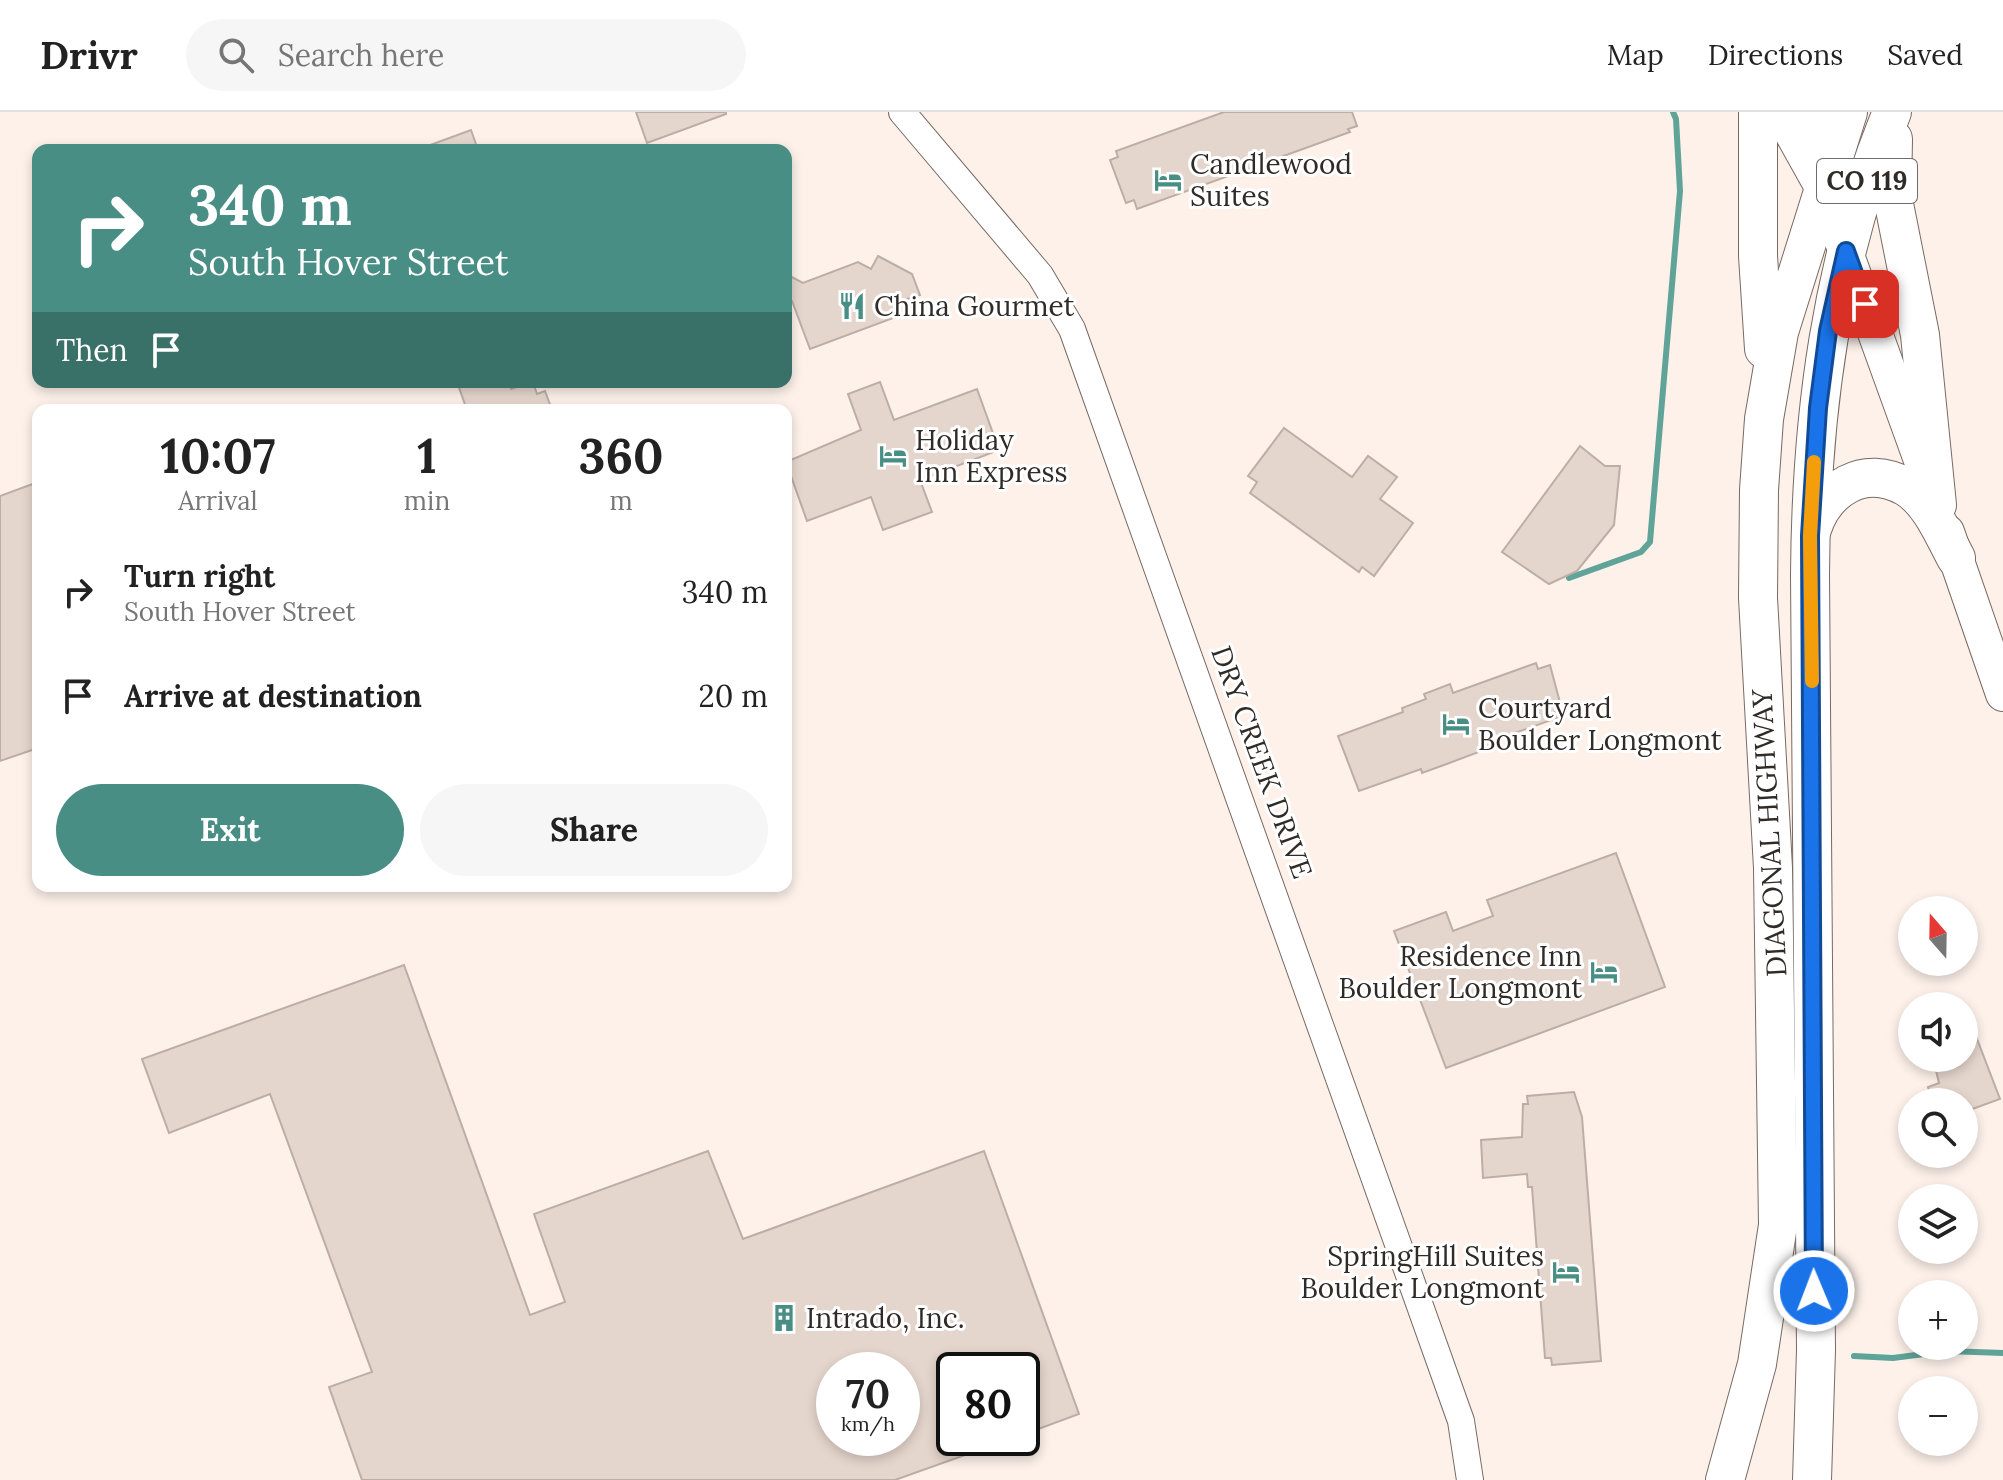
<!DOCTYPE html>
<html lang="en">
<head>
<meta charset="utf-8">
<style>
	:root { --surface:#fff; --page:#f6f6f6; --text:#222; --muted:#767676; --line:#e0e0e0; --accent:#488e84 }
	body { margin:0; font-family:Lora,serif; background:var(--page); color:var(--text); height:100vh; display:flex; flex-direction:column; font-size:30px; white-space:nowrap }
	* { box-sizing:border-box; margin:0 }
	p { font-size:26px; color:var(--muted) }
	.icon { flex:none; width:44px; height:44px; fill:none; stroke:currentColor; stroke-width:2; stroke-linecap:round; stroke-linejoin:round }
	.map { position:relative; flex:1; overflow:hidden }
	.side { position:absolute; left:32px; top:292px; width:760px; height:488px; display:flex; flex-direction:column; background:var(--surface); border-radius:16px; box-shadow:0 4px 12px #0003 }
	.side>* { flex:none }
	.hud { position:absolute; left:32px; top:32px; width:760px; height:244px; border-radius:16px; box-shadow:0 4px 12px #0003; background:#488e84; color:#fff; overflow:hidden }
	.needle { width:52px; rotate:340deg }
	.tools { position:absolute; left:1898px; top:784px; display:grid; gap:16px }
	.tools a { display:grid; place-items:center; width:80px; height:80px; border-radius:50%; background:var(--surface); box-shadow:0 4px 12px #0003; font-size:40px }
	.speed { position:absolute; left:816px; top:1240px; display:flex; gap:16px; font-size:40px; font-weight:700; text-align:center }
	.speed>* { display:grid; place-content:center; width:104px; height:104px; border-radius:50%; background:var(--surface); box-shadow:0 4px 12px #0003; line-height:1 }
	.speed small { font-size:20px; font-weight:400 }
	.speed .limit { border:4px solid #111; border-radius:12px; background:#fff; color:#111 }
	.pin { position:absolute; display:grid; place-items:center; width:68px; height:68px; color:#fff; margin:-34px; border-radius:16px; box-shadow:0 4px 12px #0006 }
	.me { position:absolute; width:88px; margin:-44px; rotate:359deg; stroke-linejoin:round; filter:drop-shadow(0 0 6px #0008) }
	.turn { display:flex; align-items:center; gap:28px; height:168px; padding:0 24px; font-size:36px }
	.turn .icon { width:104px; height:104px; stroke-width:2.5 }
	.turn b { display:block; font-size:56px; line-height:68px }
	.then { display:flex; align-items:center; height:76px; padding:0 24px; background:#0003; gap:16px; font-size:30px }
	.eta { display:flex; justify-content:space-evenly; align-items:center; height:136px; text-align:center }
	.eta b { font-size:48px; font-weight:700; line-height:56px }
	.action { display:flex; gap:16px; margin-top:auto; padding:16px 24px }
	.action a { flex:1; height:92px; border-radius:48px; background:var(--accent); color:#fff; font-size:32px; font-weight:700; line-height:92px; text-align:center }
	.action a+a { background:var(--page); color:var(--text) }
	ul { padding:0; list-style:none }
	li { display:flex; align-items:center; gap:24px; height:104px; padding:0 24px }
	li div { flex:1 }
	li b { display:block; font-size:30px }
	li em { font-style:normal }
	header { display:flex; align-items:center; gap:48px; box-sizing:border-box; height:112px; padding:0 40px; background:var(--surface); border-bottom:2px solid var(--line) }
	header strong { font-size:38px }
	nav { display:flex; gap:44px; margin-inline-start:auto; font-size:28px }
	.search { width:560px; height:72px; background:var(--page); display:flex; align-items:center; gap:20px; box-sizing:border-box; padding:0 28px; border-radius:44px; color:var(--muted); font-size:30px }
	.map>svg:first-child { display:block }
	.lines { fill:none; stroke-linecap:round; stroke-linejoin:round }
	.stream { stroke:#60a398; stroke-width:6 }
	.building { fill:#e5d6cd; stroke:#bcaea6; stroke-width:2; fill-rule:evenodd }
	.minor-casing { stroke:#776a63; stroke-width:28 }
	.major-casing { stroke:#776a63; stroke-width:36 }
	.highway-casing { stroke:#776a63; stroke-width:40 }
	.minor { stroke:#fff; stroke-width:26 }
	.major { stroke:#fff; stroke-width:34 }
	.highway { stroke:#fff; stroke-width:38 }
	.route-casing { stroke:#114b97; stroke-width:20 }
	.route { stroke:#1a73e8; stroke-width:14 }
	.slow { stroke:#f59e0b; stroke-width:14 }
	.labels { text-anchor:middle; stroke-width:6; stroke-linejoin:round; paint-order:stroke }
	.shield { fill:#fff; stroke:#6e6b68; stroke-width:2 }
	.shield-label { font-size:26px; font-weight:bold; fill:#302b27 }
	.poi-label { font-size:28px; fill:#302b27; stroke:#fff; text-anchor:start }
	.street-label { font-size:28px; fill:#302b27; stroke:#fff }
</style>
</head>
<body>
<header>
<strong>Drivr</strong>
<div class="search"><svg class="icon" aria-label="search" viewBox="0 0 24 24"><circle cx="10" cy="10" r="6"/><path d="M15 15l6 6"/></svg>Search here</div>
<nav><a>Map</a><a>Directions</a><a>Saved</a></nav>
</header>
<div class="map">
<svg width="2003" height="1368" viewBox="0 0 2003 1368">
	<rect width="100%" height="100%" fill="#fdf1ea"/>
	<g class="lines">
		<!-- stream -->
		<g class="stream">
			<path d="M 1569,466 L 1641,440 L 1650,430 L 1680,79 L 1676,7 L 1673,0"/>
			<path d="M 1854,1244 L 1893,1246 L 1947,1239 L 2003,1241"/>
		</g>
	</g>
	<!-- building -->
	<g class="building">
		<path d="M 636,0 L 726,0 L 726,2 L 647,31 Z"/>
		<path d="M 1224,0 L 1352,0 L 1357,14 L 1348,17 L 1350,20 L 1137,97 L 1134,88 L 1126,91 L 1110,48 L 1118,45 L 1116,39 Z"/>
		<path d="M 471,18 L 478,38 L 422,38 L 422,36 Z"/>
		<path d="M 878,144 L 912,162 L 920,183 L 907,187 L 912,199 L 810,237 L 792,189 L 786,186 L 786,162 L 803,171 L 858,150 L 871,157 Z"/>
		<path d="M 457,270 L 509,270 L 511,277 L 533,270 L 537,282 L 545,279 L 552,298 L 467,298 Z"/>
		<path d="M 880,270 L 894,308 L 977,277 L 999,338 L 920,368 L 932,400 L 883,418 L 871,385 L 807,409 L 786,350 L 861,318 L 848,282 Z"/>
		<path d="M 1284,316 L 1352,365 L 1368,344 L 1397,365 L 1380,387 L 1413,411 L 1374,464 L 1362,455 L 1359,460 L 1250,381 L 1257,370 L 1248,364 Z"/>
		<path d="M 1580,334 L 1605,354 L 1620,354 L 1614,413 L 1577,459 L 1549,472 L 1502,440 Z"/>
		<path d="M 38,370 L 38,636 L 0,649 L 0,384 Z"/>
		<path d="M 1536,551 L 1538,557 L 1550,553 L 1562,598 L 1555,600 L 1557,606 L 1498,627 L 1500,632 L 1444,653 L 1422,661 L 1421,657 L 1359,679 L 1338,624 L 1403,600 L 1402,596 L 1426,587 L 1424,582 L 1450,572 L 1453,581 Z"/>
		<path d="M 1616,741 L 1665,875 L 1446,956 L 1394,819 L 1446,800 L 1453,819 L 1493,804 L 1487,788 Z"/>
		<path d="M 404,853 L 530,1203 L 565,1190 L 534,1102 L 708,1039 L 743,1127 L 984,1039 L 1079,1302 L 1022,1323 L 1022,1258 L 954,1258 L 954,1326 L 1007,1328 L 895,1368 L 362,1368 L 329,1275 L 372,1260 L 270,982 L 169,1021 L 142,947 ZM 834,1258 L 902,1258 L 902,1326 L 834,1326 Z"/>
		<path d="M 1964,893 L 2000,987 L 1964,1000 L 1964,990 L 1933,990 L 1928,975 L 1939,971 L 1933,946 L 1964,946 Z"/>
		<path d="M 1574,980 L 1582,1005 L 1601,1249 L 1552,1253 L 1551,1246 L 1545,1246 L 1532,1075 L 1528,1075 L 1527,1062 L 1483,1066 L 1481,1028 L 1522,1025 L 1523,992 L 1528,992 L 1527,984 Z"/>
	</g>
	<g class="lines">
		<!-- minor casing -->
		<g class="minor-casing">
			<path id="minor" d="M 902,0 L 1040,163 L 1072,217 L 1461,1309 L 1470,1368"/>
		</g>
		<!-- major casing -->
		<g class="major-casing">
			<g id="major">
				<path d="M 1780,0 L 1823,77 L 1926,362"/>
				<path d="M 1811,0 L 1819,53"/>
				<path d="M 1947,420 L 2003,582"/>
			</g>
		</g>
		<!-- highway casing -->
		<g class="highway-casing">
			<g id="highway">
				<path d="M 1758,0 L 1758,144 L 1764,237"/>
				<path d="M 1893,27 L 1892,82 L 1920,223 L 1937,393"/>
				<path d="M 1812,417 C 1825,377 1864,351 1906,375 C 1930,389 1943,422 1956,446"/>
				<path d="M 1725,1368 L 1757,1252 L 1778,1113 L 1773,756 L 1758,486 L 1759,378 L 1764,307 L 1779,220 L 1848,0"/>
				<path d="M 1812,1368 L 1816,1238 L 1810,463 C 1811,304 1831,148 1892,0"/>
			</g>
		</g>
		<!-- minor -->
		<use href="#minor" class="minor"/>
		<!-- major -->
		<use href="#major" class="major"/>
		<!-- highway -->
		<use href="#highway" class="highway"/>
	</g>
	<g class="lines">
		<!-- route casing -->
		<g class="route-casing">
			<path id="route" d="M 1814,1179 L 1810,424 L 1818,296 L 1828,219 L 1846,139 L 1865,192"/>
		</g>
		<!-- route -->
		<use href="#route" class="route"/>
		<!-- slow -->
		<path class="slow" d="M 1812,569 L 1810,424 L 1814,350"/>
	</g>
	<!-- icons -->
	<defs>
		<g id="hotel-bare" transform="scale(2.16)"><path d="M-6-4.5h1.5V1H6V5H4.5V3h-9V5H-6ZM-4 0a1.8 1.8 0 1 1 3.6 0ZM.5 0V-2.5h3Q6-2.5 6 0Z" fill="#488e84" stroke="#fff" stroke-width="2.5" paint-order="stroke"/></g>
		<g id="restaurant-bare" transform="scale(2.16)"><path d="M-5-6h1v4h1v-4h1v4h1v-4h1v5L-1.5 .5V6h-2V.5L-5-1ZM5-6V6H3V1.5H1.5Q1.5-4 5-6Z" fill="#488e84" stroke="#fff" stroke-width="2.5" paint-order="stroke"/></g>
		<g id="building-bare" transform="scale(2.16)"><path d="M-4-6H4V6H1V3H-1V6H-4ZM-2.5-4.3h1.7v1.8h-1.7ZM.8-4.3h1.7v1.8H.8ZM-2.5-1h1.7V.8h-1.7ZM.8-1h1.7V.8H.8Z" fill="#488e84" stroke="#fff" stroke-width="2.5" paint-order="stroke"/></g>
	</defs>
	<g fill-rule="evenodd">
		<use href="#hotel-bare" x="1168" y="68"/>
		<use href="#restaurant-bare" x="852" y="194"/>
		<use href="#hotel-bare" x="893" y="344"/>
		<use href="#hotel-bare" x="1456" y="612"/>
		<use href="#hotel-bare" x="1604" y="860"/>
		<use href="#hotel-bare" x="1566" y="1160"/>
		<use href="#building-bare" x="784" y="1206"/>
	</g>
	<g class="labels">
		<!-- shield labels -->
		<rect class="shield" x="1817" y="47" width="100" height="44" rx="6"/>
		<g class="shield-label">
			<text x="1867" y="78">CO 119</text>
		</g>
		<!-- poi labels -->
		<g class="poi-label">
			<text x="1190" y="62">Candlewood<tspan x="1190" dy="32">Suites</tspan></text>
			<text x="874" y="204">China Gourmet</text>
			<text x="915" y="338">Holiday<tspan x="915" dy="32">Inn Express</tspan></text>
			<text x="1478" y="606">Courtyard<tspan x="1478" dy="32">Boulder Longmont</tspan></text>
			<text x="1582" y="854" text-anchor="end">Residence Inn<tspan x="1582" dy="32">Boulder Longmont</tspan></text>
			<text x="1544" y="1154" text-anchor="end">SpringHill Suites<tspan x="1544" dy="32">Boulder Longmont</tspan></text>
			<text x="806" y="1216">Intrado, Inc.</text>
		</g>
		<!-- street labels -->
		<g class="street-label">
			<text transform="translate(1262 650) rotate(70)" y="10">DRY CREEK DRIVE</text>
			<text transform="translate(1769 721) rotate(-93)" y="10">DIAGONAL HIGHWAY</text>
		</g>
	</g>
</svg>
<div class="tools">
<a><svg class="needle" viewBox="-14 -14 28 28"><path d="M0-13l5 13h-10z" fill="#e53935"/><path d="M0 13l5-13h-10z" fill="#767676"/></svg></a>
<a><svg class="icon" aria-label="sound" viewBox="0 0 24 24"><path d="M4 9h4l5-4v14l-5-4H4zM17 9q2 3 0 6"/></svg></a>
<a><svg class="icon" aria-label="search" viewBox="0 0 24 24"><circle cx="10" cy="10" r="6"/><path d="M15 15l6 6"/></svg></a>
<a><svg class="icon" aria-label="layers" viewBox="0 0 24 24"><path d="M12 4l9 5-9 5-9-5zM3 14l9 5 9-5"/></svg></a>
<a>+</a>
<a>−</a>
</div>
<div class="speed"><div>70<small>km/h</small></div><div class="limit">80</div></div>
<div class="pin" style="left:1865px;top:192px;background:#d93025"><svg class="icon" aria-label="arrive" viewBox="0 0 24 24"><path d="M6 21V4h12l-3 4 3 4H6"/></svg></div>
<svg class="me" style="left:1814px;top:1179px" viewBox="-20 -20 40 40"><circle r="17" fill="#1a73e8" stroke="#fff" stroke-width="3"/><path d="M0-11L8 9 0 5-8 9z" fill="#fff"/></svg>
<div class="hud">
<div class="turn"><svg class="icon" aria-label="right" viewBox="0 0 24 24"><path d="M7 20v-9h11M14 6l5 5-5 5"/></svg><div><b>340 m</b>South Hover Street</div></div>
<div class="then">Then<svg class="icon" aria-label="arrive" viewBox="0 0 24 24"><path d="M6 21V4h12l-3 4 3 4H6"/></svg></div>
</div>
<section class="side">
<div class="eta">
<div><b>10:07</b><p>Arrival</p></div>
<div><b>1</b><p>min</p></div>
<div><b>360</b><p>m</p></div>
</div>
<ul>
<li><svg class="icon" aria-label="right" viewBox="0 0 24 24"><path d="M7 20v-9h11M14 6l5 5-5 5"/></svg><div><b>Turn right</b><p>South Hover Street</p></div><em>340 m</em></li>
<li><svg class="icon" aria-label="arrive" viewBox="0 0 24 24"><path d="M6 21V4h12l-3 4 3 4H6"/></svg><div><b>Arrive at destination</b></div><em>20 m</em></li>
</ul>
<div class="action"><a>Exit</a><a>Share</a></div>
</section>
</div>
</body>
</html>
